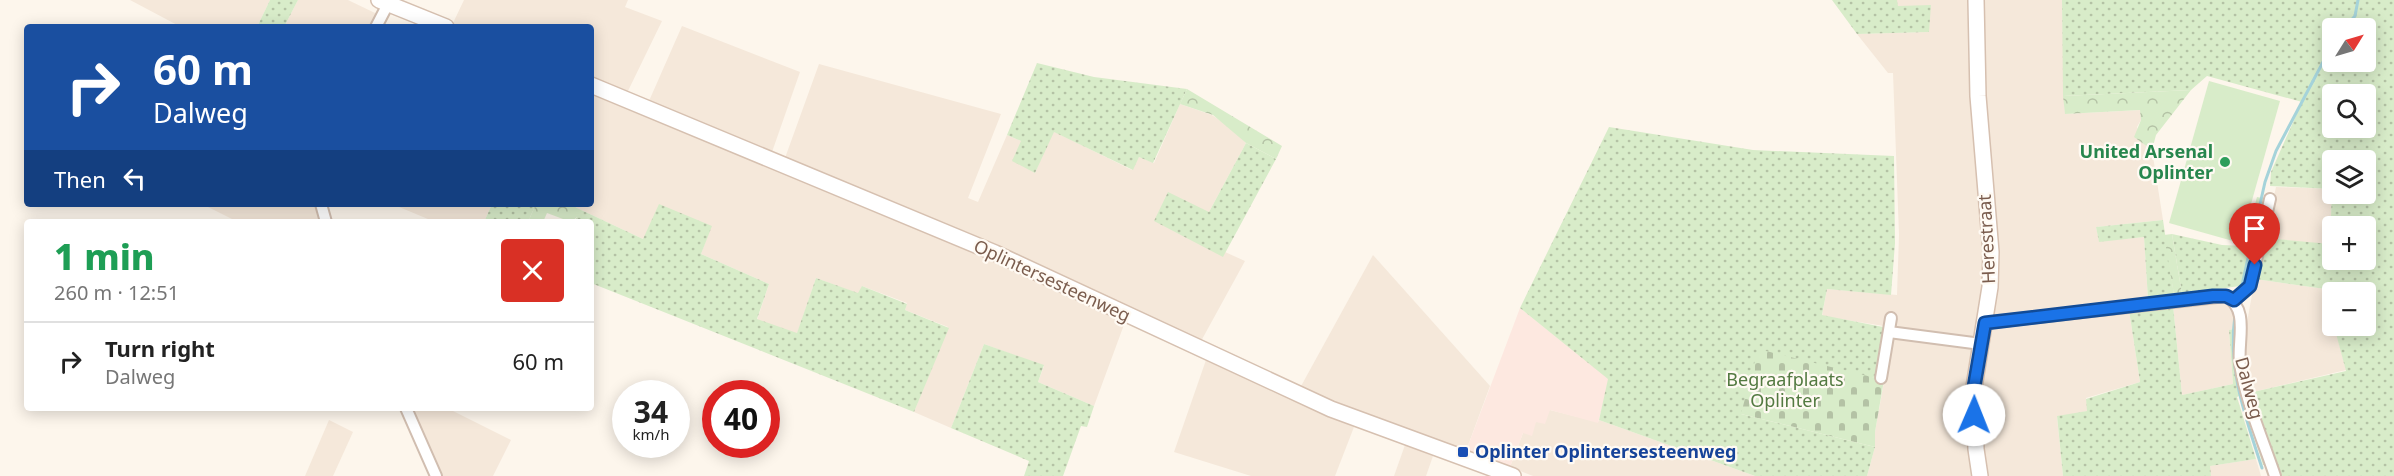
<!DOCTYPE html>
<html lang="en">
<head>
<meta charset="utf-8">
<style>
	:root { --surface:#fff; --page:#f6f6f6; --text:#222; --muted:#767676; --line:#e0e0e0 }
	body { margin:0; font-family:"Noto Sans",sans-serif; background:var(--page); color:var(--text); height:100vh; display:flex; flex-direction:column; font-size:22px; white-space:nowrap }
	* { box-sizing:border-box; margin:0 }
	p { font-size:20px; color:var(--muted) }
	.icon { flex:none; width:33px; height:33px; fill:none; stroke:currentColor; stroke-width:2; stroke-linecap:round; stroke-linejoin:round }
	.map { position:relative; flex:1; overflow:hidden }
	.side { position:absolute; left:24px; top:219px; width:570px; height:192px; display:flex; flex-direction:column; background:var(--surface); border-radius:6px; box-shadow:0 3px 15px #0003 }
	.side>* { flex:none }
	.top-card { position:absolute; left:24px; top:24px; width:570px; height:183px; border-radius:6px; box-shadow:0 3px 15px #0003; background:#1a4fa0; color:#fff; overflow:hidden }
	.needle { width:39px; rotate:53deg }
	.buttons { position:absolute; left:2322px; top:18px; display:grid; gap:12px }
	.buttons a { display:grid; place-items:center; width:54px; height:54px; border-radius:6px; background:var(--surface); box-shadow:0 3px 15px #0003; font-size:30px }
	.speed { position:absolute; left:612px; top:380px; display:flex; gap:12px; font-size:30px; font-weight:700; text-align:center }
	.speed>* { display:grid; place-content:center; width:78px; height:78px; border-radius:50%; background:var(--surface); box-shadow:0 3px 15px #0003; line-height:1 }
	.speed small { font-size:15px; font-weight:400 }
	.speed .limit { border:9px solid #d22; background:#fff; color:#111 }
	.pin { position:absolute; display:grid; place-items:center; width:51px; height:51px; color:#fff; margin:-62px -26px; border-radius:50% 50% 50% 0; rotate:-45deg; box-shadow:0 0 6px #0007 }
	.pin .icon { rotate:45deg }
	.me { position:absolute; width:66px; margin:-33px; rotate:1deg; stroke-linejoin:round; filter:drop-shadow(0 0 4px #0008) }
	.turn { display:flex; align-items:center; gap:21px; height:126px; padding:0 30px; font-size:27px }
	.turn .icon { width:78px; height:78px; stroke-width:2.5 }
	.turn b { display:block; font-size:42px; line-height:51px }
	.then { display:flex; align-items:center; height:57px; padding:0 30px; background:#0003; gap:12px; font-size:22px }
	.round { display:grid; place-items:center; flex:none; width:63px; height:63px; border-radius:6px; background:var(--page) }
	.overview { display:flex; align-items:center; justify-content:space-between; height:102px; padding:0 30px }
	h1 { font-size:36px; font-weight:800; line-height:45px; color:#1e9e55 }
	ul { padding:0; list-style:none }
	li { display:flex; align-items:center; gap:18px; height:78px; padding:0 30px; border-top:2px solid var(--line) }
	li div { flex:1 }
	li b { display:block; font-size:22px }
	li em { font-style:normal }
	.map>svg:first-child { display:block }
	.residential { fill:#f5e8da }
	.commercial { fill:#fde8e0 }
	.grass { fill:url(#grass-dots); fill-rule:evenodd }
	.forest { fill:url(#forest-crowns) }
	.cemetery { fill:url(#cemetery-stones) }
	.pitch { fill:#d8ecc9 }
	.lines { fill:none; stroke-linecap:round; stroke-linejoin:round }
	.stream { stroke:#a5d3da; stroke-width:3 }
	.street-casing { stroke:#d1beb0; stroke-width:14 }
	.secondary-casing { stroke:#d6c0b0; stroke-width:18 }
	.street { stroke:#fff; stroke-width:10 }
	.secondary { stroke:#fff; stroke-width:15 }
	.route-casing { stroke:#114b97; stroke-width:15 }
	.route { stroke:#1a73e8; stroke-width:10 }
	.leisure-dot { fill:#2e9e5b; stroke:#fffaf3; stroke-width:2 }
	.transit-dot { fill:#1a4fb4; stroke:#fffaf3; stroke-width:2 }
	.labels { text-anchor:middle; stroke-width:4.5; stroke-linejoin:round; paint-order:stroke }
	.leisure-label { font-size:18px; font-weight:bold; fill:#27864d; stroke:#fffaf3; text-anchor:end }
	.street-label { font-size:18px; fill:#7a5c4d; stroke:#fffaf3 }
	.park-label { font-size:18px; fill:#537a41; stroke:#fffaf3 }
	.transit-label { font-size:18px; font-weight:bold; fill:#164399; stroke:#fffaf3; text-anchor:start }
</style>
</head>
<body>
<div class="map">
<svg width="2394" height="476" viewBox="0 0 2394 476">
	<defs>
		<pattern id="grass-dots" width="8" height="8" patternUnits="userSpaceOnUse" patternTransform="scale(1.5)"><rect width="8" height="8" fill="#d8ecc9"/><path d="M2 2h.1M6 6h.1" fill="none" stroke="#b4c2a5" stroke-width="1.8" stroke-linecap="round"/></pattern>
		<pattern id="forest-crowns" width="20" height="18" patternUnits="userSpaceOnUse" patternTransform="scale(1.5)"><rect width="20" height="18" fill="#d8ecc9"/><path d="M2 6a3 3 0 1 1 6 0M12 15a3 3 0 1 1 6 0" fill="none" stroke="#b4c2a5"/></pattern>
		<pattern id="cemetery-stones" width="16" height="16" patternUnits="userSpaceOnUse" patternTransform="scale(1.5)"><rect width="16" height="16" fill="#d8ecc9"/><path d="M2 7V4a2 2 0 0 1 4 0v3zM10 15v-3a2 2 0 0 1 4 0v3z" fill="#b4c2a5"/></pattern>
	</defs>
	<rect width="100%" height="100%" fill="#fdf6ec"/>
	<!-- residential -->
	<g class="residential">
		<path d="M 130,0 L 270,0 L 257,27 L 181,27 Z"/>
		<path d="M 298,0 L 348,0 L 375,13 L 375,18 L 371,27 L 284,27 Z"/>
		<path d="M 464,0 L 628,0 L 625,7 L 662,21 L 627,93 L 591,77 L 591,27 L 464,27 L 453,23 Z"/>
		<path d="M 1897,0 L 1971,0 L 1986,270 L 1976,341 L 1822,316 L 1827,289 L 1897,295 L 1899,235 L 1893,73 L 1888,73 L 1857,34 L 1929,32 L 1897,6 Z"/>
		<path d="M 1981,0 L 2062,0 L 2065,114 L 2141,110 L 2141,120 L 2137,127 L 2143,143 L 2152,150 L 2163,220 L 2096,227 L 2099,241 L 2144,237 L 2148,299 L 1998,317 L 1992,315 Z"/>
		<path d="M 682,26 L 800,72 L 772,152 L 649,101 Z"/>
		<path d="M 819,64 L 1001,114 L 968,198 L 978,202 L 1007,135 L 1021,141 L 1035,173 L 1053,131 L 1132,170 L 1139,157 L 1154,163 L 1180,104 L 1212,115 L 1228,126 L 1246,143 L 1209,212 L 1223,256 L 1225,252 L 1245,261 L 1200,343 L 785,158 Z"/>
		<path d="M 591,93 L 995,261 L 1125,322 L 1094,406 L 1038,382 L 1044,366 L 984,344 L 951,428 L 914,412 L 948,327 L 905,310 L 907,303 L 862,286 L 859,294 L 816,278 L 797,334 L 757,320 L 769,284 L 701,254 L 711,226 L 643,239 L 577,208 L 571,204 L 591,204 Z"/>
		<path d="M 2276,187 L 2332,189 L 2330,245 L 2265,238 Z"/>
		<path d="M 202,204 L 317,204 L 322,222 L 238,222 Z"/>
		<path d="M 392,204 L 492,204 L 484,222 L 435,222 Z"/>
		<path d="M 1373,255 L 1490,386 L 1466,451 L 1300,388 Z"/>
		<path d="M 2255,279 L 2325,289 L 2346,370 L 2253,392 L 2244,362 L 2244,338 Z"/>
		<path d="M 2224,301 L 2234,316 L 2234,329 L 2229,330 L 2233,384 L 2182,395 L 2173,305 Z"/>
		<path d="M 2129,310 L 2140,382 L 2086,398 L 2088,411 L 2057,417 L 2063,476 L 1987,476 L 1982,440 L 1981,377 L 1991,329 Z"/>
		<path d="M 1892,337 L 1975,350 L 1976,476 L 1867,476 L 1875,447 L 1875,432 Z"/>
		<path d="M 1206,360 L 1354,427 L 1335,476 L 1251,476 L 1174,452 Z"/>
		<path d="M 411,408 L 447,408 L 511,440 L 493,476 L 441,476 Z"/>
		<path d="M 1550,410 L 1598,422 L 1599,420 L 1755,476 L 1533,476 L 1510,467 L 1523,433 Z"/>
		<path d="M 329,420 L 353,432 L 333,476 L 305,476 Z"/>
		<path d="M 1405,445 L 1433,456 L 1426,476 L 1394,476 Z"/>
		<path d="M 2256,459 L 2261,476 L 2211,476 L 2209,466 Z"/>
	</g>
	<!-- commercial -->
	<path class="commercial" d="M 1520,308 L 1609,379 L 1598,423 L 1550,410 L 1545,424 L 1536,422 L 1532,436 L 1523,433 L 1510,467 L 1466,451 Z"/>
	<!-- grass -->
	<g class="grass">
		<path d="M 270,0 L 298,0 L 284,27 L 257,27 Z"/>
		<path d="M 1832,0 L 1897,0 L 1898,6 L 1931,5 L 1929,32 L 1857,34 Z"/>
		<path d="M 2062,0 L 2394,0 L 2394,476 L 2280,476 L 2253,392 L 2346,371 L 2334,326 L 2366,326 L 2366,292 L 2332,292 L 2332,319 L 2325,289 L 2255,279 L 2265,238 L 2330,244 L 2332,189 L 2270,186 L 2271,172 L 2302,102 L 2207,76 L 2191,90 L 2063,96 ZM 2332,28 L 2366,28 L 2366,62 L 2332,62 ZM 2332,94 L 2366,94 L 2366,128 L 2332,128 ZM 2332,160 L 2366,160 L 2366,194 L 2332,194 ZM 2332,226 L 2366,226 L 2366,260 L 2332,260 Z"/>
		<path d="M 1037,63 L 1094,77 L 1187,89 L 1153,163 L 1139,157 L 1133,170 L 1054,132 L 1035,173 L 1012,161 L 1021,141 L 1007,135 Z"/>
		<path d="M 1609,127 L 1753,150 L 1894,156 L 1895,243 L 1891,295 L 1827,289 L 1822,315 L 1883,327 L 1875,378 L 1864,376 L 1741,414 L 1875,447 L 1867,476 L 1755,476 L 1599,420 L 1608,379 L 1520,308 Z"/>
		<path d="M 1246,143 L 1276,159 L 1223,257 L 1154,221 L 1168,192 L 1209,212 Z"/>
		<path d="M 2257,197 L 2267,199 L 2247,285 L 2182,294 L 2172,234 L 2222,245 L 2244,246 Z"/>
		<path d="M 492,204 L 536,204 L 528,222 L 513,219 L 512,222 L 484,222 Z"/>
		<path d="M 659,204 L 712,226 L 701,254 L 769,284 L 757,319 L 797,333 L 816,278 L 858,293 L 862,286 L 907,304 L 905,310 L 949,328 L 914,412 L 591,283 L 591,222 L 573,222 L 577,217 L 577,208 L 643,239 Z"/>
		<path d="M 2163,220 L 2174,295 L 2148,299 L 2144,237 L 2099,242 L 2096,227 Z"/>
		<path d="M 2173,305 L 2182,395 L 2233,384 L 2229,330 L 2234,329 L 2237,371 L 2266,465 L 2263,465 L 2241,395 L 2237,397 L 2256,459 L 2210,466 L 2211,476 L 2063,476 L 2057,416 L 2087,411 L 2086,399 L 2140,382 L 2129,310 Z"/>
		<path d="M 984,344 L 1044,365 L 1038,382 L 1094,406 L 1087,427 L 1081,426 L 1063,476 L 1024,476 L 1029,461 L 951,428 Z"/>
	</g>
	<!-- forest -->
	<g class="forest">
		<path d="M 1187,89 L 1282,146 L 1276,159 L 1246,143 L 1213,115 L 1180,104 Z"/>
		<path d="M 2191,90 L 2156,135 L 2152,150 L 2134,137 L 2141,120 L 2140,110 L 2065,114 L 2063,96 Z"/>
		<path d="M 536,204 L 571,204 L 577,208 L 577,217 L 571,222 L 547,213 L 543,222 L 528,222 Z"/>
		<path d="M 2172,234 L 2182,294 L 2174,295 L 2164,235 Z"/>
	</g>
	<!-- cemetery -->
	<path class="cemetery" d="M 1758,349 L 1884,380 L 1875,432 L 1875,447 L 1741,414 Z"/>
	<!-- pitch -->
	<path class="pitch" d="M 2209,81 L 2280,101 L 2240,243 L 2169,223 Z"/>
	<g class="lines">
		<!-- stream -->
		<g class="stream">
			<path d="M 2344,28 L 2355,16 L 2358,0"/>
			<path d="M 2242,285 L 2265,182 L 2276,151 L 2332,45"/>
			<path d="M 2235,315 C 2227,369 2246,418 2262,468"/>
		</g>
		<!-- street casing -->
		<g class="street-casing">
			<g id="street">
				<path d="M 376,27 L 388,4"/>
				<path d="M 321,204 L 326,222"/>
				<path d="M 2234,300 L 2250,287 L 2270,199"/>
				<path d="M 1985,323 L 2226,296 C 2250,310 2237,341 2240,364 C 2246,402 2263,440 2275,476"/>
				<path d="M 1889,332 L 1981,344"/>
				<path d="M 1881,378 L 1891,318"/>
				<path d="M 406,408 L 436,476"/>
			</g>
		</g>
		<!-- secondary casing -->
		<g class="secondary-casing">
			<g id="secondary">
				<path d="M 379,0 L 446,27"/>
				<path d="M 1976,0 L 1978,96 L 1991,252 L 1990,287 L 1974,387 L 1976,449 L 1980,476"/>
				<path d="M 591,85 L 995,253 L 1331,409 L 1513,476"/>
			</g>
		</g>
		<!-- street -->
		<use href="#street" class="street"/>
		<!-- secondary -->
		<use href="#secondary" class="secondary"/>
	</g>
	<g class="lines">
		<!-- route casing -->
		<g class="route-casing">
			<path id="route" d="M 1974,415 L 1974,387 L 1985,323 L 2213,296 L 2226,296 L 2234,300 L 2250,286 L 2255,265"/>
		</g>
		<!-- route -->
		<use href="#route" class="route"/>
	</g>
	<!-- markers -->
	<circle class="leisure-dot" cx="2225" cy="162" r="6"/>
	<rect class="transit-dot" x="1457" y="446" width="12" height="12" rx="3"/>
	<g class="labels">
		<!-- leisure labels -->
		<g class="leisure-label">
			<text x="2213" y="158">United Arsenal<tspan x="2213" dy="21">Oplinter</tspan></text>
		</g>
		<!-- street labels -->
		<g class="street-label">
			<text transform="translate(1987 239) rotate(-93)" y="6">Herestraat</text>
			<text transform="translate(1052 281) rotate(25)" y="6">Oplintersesteenweg</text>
			<text transform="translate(2249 388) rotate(75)" y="6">Dalweg</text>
		</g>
		<!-- park labels -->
		<g class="park-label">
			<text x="1785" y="386">Begraafplaats<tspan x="1785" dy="21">Oplinter</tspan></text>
		</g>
		<!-- transit labels -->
		<g class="transit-label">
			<text x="1475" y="458">Oplinter Oplintersesteenweg</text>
		</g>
	</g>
</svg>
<div class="buttons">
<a><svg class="needle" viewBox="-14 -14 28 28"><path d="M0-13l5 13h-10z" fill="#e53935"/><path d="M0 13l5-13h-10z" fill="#767676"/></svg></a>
<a><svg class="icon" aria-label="search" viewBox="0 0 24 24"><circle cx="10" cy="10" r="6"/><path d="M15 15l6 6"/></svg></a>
<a><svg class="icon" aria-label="layers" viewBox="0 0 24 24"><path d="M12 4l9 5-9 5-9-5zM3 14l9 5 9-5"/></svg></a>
<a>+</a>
<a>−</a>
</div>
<div class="speed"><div>34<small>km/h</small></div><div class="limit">40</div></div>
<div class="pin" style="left:2255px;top:265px;background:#d93025"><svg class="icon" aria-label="arrive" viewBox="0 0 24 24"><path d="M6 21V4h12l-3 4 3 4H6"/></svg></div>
<svg class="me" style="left:1974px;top:415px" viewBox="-20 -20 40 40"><circle r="19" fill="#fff"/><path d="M0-13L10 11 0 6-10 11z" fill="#1a73e8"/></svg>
<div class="top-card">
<div class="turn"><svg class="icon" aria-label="right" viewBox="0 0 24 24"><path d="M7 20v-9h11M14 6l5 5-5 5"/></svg><div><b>60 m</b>Dalweg</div></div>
<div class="then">Then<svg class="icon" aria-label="left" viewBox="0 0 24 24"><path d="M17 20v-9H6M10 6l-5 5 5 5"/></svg></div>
</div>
<section class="side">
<div class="overview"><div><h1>1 min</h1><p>260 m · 12:51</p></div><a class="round" style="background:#d93025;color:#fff"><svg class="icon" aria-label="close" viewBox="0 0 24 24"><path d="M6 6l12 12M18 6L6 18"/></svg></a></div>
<ul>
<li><svg class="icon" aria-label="right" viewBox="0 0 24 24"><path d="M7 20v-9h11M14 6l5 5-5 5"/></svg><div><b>Turn right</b><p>Dalweg</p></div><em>60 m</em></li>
</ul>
</section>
</div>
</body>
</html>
